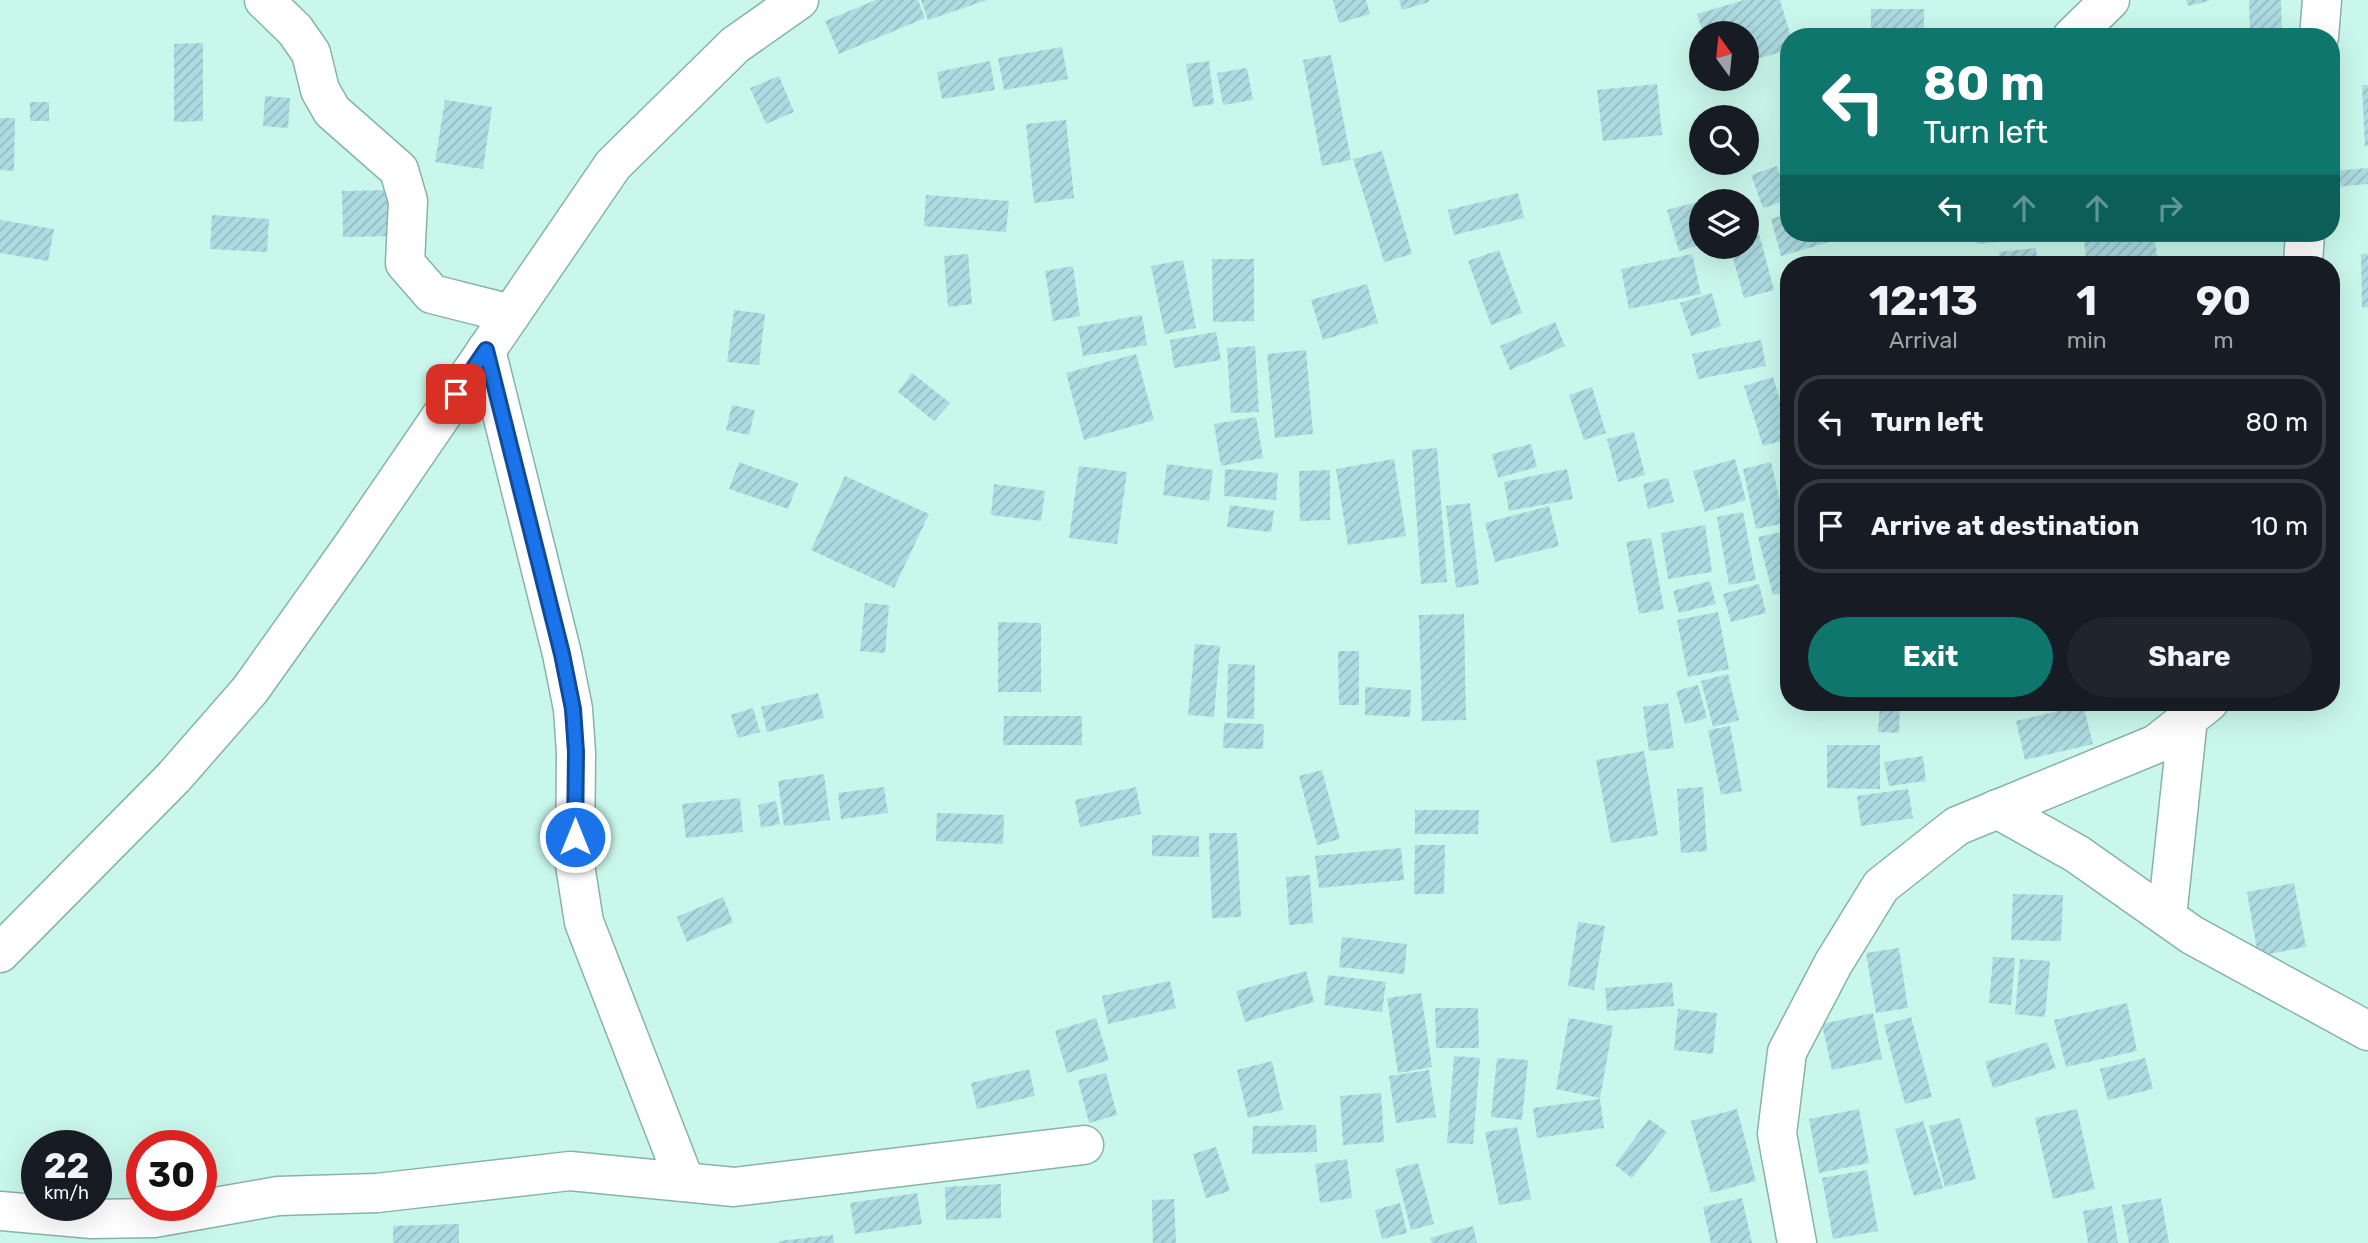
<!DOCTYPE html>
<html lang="en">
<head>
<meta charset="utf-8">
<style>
	:root { --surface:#171b24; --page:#20242c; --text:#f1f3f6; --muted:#9ea1a6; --line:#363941; --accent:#0f766e }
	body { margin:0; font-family:Rubik,sans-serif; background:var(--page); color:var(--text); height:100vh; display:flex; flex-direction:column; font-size:26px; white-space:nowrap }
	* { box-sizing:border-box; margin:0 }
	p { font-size:23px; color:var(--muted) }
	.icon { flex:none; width:38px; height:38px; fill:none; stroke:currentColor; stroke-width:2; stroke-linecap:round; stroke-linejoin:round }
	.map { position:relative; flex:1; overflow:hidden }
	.sheet { position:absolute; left:1780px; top:256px; width:560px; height:455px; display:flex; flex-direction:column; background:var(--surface); border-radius:28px; box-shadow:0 7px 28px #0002 }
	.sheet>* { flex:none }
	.top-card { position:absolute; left:1780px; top:28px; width:560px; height:214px; border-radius:28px; box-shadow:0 7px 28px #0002; background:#0f766e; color:#fff; overflow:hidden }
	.needle { width:46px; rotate:345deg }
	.tools { position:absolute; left:1689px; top:21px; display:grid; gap:14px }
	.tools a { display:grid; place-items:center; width:70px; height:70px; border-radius:50%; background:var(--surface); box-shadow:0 7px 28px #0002; font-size:35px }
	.speed { position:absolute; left:21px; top:1130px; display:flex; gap:14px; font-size:35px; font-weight:700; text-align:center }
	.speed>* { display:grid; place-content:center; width:91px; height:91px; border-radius:50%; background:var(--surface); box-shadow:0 7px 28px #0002; line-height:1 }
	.speed small { font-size:18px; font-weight:400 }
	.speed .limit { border:10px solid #d22; background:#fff; color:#111 }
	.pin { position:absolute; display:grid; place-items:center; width:60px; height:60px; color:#fff; margin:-30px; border-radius:14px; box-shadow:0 4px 10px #0006 }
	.me { position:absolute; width:77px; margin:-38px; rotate:0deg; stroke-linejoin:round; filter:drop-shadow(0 0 5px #0008) }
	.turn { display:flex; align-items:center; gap:24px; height:147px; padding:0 28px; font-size:32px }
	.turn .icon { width:91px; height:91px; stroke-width:2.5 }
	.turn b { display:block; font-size:49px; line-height:60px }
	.lanes { display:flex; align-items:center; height:66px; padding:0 28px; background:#0003; justify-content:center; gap:35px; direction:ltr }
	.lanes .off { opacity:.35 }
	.eta { display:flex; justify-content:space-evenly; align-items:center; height:119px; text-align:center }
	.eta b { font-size:42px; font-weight:700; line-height:49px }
	.primary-button { display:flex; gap:14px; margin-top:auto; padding:14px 28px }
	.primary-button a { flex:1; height:80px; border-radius:42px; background:var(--accent); color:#fff; font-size:28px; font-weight:700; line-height:80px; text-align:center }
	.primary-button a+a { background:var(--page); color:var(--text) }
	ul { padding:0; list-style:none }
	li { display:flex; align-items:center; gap:21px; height:94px; margin:0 14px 10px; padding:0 14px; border:4px solid var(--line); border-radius:28px }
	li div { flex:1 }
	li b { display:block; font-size:26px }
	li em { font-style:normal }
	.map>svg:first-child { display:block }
	.building { fill:url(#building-hatch) }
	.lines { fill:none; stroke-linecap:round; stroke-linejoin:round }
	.minor-casing { stroke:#88b3a7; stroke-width:41 }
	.minor { stroke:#fff; stroke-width:38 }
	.route-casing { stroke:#114b97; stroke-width:18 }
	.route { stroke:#1a73e8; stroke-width:12 }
</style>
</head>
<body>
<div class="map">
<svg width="2368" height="1243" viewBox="0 0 2368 1243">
	<defs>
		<pattern id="building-hatch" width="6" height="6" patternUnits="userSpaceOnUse" patternTransform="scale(1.75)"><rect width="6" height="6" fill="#addbe1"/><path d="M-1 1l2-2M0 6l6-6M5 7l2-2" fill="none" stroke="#94bcc1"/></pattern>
	</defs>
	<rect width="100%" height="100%" fill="#caf7eb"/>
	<!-- building -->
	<g class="building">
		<path d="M 876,0 L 918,0 L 925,18 L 839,54 L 825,21 Z"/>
		<path d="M 921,0 L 987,0 L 928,20 Z"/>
		<path d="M 1333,0 L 1366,0 L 1370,14 L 1339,23 Z"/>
		<path d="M 1399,0 L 1429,0 L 1429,2 L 1402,10 Z"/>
		<path d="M 1744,0 L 1780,0 L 1791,37 L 1788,37 L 1788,50 L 1746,62 L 1746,33 L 1703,33 L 1697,14 Z"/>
		<path d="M 2186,0 L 2209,0 L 2209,1 L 2188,6 Z"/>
		<path d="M 2249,0 L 2281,0 L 2282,37 L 2250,37 Z"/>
		<rect x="1871" y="9" width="53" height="28"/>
		<path d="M 203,43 L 203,121 L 174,122 L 174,44 Z"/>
		<path d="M 1062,47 L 1068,79 L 1004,90 L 998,58 Z"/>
		<path d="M 1331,55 L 1351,160 L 1322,166 L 1303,60 Z"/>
		<path d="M 990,61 L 995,90 L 942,99 L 937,72 Z"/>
		<path d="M 1209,61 L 1214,104 L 1193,107 L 1186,64 Z"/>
		<path d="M 1247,68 L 1253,100 L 1223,105 L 1217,73 Z"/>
		<path d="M 779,76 L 794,112 L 766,124 L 750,88 Z"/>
		<path d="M 1657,84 L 1662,135 L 1603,141 L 1597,90 Z"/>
		<path d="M 2362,85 L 2368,85 L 2368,146 L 2365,146 Z"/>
		<path d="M 265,96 L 290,98 L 288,128 L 263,126 Z"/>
		<path d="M 445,100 L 492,107 L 483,169 L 435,162 Z"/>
		<rect x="30" y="102" width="19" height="19"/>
		<path d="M 0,118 L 15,118 L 14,171 L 0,170 Z"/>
		<path d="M 1066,120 L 1074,198 L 1034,203 L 1026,124 Z"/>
		<path d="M 1382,151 L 1412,254 L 1384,262 L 1353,159 Z"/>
		<path d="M 1777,166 L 1788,200 L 1763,208 L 1751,175 Z"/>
		<path d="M 2368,168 L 2368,184 L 2335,187 L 2334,171 Z"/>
		<path d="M 394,190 L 395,236 L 343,237 L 342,191 Z"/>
		<path d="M 1518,193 L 1524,218 L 1454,235 L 1448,210 Z"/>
		<path d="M 926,195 L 1009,201 L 1006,232 L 924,226 Z"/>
		<path d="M 1701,201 L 1701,245 L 1679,251 L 1667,210 Z"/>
		<path d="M 1751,204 L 1774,290 L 1744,298 L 1730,247 L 1746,247 L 1746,205 Z"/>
		<path d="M 1788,214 L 1788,233 L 1860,233 L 1781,256 L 1771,219 Z"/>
		<path d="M 212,215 L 269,219 L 267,252 L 210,249 Z"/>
		<path d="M 0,220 L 54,229 L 48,261 L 0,253 Z"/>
		<path d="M 1975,233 L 2006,233 L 2007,241 L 1977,244 Z"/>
		<path d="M 2154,233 L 2158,264 L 2087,264 L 2084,241 Z"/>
		<path d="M 2249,233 L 2277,233 L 2277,237 L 2249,238 Z"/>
		<path d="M 2036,248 L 2037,264 L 2000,264 L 1999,252 Z"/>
		<path d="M 1499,250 L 1522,313 L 1491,325 L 1468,261 Z"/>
		<path d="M 968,254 L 972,304 L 948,307 L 944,256 Z"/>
		<path d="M 1692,254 L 1701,294 L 1629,309 L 1621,269 Z"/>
		<path d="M 2361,254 L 2368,254 L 2368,307 L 2362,308 Z"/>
		<path d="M 1984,258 L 1985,264 L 1963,264 L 1963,263 Z"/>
		<path d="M 1212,259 L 1254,259 L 1254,321 L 1213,322 Z"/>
		<path d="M 1183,260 L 1196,328 L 1165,334 L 1151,266 Z"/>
		<path d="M 1073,266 L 1080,316 L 1053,321 L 1045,271 Z"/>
		<path d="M 1367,284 L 1378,323 L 1323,340 L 1311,300 Z"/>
		<path d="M 1712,293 L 1721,326 L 1691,336 L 1680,303 Z"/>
		<path d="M 734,310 L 765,314 L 759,365 L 727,362 Z"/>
		<path d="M 1142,315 L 1147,345 L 1083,356 L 1078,327 Z"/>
		<path d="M 1555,322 L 1565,346 L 1510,370 L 1500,346 Z"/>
		<path d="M 1216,332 L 1221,360 L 1174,368 L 1170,340 Z"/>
		<path d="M 1761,340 L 1766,366 L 1698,379 L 1692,354 Z"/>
		<path d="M 1255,346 L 1259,412 L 1231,413 L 1227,348 Z"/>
		<path d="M 1306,350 L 1313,434 L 1275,438 L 1267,354 Z"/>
		<path d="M 1136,354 L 1154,420 L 1084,440 L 1066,373 Z"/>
		<path d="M 912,373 L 950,403 L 934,421 L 898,392 Z"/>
		<path d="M 1773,377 L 1788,426 L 1788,439 L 1763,446 L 1744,386 Z"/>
		<path d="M 1592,387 L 1606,433 L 1584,440 L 1569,395 Z"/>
		<path d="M 732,405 L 755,410 L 749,435 L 726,430 Z"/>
		<path d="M 1256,417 L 1263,458 L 1221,466 L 1214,424 Z"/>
		<path d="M 1634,432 L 1645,475 L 1618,482 L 1607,439 Z"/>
		<path d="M 1531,444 L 1537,467 L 1498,478 L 1492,454 Z"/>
		<path d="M 1437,448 L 1447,582 L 1421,584 L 1412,450 Z"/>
		<path d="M 1394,459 L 1406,536 L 1348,545 L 1336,469 Z"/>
		<path d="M 1735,459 L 1746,500 L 1705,512 L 1693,471 Z"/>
		<path d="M 739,462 L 798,483 L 788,509 L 729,489 Z"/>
		<path d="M 1771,462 L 1785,523 L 1756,529 L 1743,469 Z"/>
		<path d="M 1167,464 L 1213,470 L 1209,501 L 1163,495 Z"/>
		<path d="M 1788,465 L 1788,485 L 1782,467 Z"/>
		<path d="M 1079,466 L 1127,472 L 1117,544 L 1069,538 Z"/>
		<path d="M 1225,469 L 1278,473 L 1276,500 L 1224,496 Z"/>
		<path d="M 1567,469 L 1573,499 L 1509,511 L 1504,482 Z"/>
		<path d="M 1330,470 L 1330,520 L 1300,521 L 1299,471 Z"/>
		<path d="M 845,476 L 929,514 L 894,588 L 811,550 Z"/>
		<path d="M 1668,478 L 1674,502 L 1648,509 L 1643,484 Z"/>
		<path d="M 994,484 L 1045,491 L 1041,521 L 991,515 Z"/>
		<path d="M 1470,503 L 1479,584 L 1456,588 L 1446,506 Z"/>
		<path d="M 1230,505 L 1274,511 L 1271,532 L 1227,527 Z"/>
		<path d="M 1549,506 L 1559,546 L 1495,562 L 1485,523 Z"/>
		<path d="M 1743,512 L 1756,580 L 1729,585 L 1717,517 Z"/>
		<path d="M 1705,525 L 1712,572 L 1668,579 L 1661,533 Z"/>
		<path d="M 1786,531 L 1788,541 L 1788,591 L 1773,595 L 1758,537 Z"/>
		<path d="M 1651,538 L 1664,609 L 1639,614 L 1626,542 Z"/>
		<path d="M 1710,581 L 1716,604 L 1679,613 L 1673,591 Z"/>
		<path d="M 1759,584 L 1766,613 L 1731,622 L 1723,594 Z"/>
		<path d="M 865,603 L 889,605 L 885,653 L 860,651 Z"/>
		<path d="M 1718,612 L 1729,669 L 1688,677 L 1677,620 Z"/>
		<path d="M 1464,614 L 1466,720 L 1422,721 L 1419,615 Z"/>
		<path d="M 998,622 L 1041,623 L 1041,692 L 998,692 Z"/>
		<path d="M 1195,644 L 1220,646 L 1214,717 L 1188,715 Z"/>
		<path d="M 1338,651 L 1359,651 L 1359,705 L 1339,705 Z"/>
		<path d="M 1228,664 L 1255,665 L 1254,719 L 1227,718 Z"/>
		<path d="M 1728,674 L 1739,720 L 1713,727 L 1701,681 Z"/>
		<path d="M 1698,685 L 1707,718 L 1685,724 L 1676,691 Z"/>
		<path d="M 1365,687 L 1411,690 L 1410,717 L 1365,715 Z"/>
		<path d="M 818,693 L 824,718 L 767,732 L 761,707 Z"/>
		<path d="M 1880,702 L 1900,702 L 1899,733 L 1878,732 Z"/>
		<path d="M 1668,703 L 1674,748 L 1649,751 L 1643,707 Z"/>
		<path d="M 2083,705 L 2093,744 L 2025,760 L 2016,721 Z"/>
		<path d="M 753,708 L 760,732 L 738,738 L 731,715 Z"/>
		<path d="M 1004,716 L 1082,716 L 1082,745 L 1003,745 Z"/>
		<path d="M 1224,723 L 1264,724 L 1263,749 L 1223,748 Z"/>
		<path d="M 1730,726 L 1742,791 L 1721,795 L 1708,730 Z"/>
		<path d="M 1827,745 L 1880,745 L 1880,789 L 1827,788 Z"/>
		<path d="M 1644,751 L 1658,835 L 1611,843 L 1596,760 Z"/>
		<path d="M 1923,756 L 1926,781 L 1889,786 L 1884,762 Z"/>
		<path d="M 1322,770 L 1340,839 L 1317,845 L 1299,776 Z"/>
		<path d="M 824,774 L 830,820 L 784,826 L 778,781 Z"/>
		<path d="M 884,787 L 888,813 L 841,819 L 838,793 Z"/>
		<path d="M 1136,787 L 1141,814 L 1080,827 L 1075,800 Z"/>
		<path d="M 1703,787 L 1707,851 L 1681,853 L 1677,789 Z"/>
		<path d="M 1908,789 L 1913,818 L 1861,826 L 1857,796 Z"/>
		<path d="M 740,798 L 743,832 L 686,838 L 682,804 Z"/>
		<path d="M 776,801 L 780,824 L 761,828 L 758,805 Z"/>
		<path d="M 1415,810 L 1479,810 L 1478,834 L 1415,834 Z"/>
		<path d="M 937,813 L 1004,815 L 1003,844 L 936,841 Z"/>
		<path d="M 1209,833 L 1237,833 L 1241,917 L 1212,918 Z"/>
		<path d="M 1152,835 L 1199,836 L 1199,857 L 1152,856 Z"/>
		<path d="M 1415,845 L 1445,845 L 1444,894 L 1414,894 Z"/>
		<path d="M 1401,848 L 1404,880 L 1319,888 L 1315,856 Z"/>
		<path d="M 1310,875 L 1313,923 L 1289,925 L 1286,877 Z"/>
		<path d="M 2294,883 L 2306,947 L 2258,956 L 2247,892 Z"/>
		<path d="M 2013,894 L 2063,895 L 2061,941 L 2011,940 Z"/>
		<path d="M 723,897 L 733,922 L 687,942 L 677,917 Z"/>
		<path d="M 1578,922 L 1605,926 L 1594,990 L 1568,986 Z"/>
		<path d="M 1342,937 L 1407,944 L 1404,974 L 1339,967 Z"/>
		<path d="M 1899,948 L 1908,1008 L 1876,1013 L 1866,953 Z"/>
		<path d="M 1993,957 L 2015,958 L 2011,1005 L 1989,1003 Z"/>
		<path d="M 2020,959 L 2050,961 L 2045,1017 L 2015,1014 Z"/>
		<path d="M 1306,971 L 1314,1002 L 1245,1022 L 1236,991 Z"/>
		<path d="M 1328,975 L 1386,982 L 1382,1012 L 1324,1005 Z"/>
		<path d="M 1170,981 L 1176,1008 L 1108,1024 L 1102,996 Z"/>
		<path d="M 1672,982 L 1674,1006 L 1607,1011 L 1605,988 Z"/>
		<path d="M 1421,993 L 1432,1067 L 1398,1073 L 1387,998 Z"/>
		<path d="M 2127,1003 L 2137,1051 L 2066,1067 L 2054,1020 Z"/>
		<path d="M 1435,1008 L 1478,1008 L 1479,1048 L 1436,1048 Z"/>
		<path d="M 1678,1009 L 1717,1013 L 1713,1054 L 1674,1050 Z"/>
		<path d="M 1873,1013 L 1882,1059 L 1832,1070 L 1822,1024 Z"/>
		<path d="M 1911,1017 L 1932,1097 L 1905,1104 L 1884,1025 Z"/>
		<path d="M 1096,1018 L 1109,1060 L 1067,1073 L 1055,1031 Z"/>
		<path d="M 1569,1018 L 1613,1026 L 1600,1098 L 1556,1089 Z"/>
		<path d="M 2047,1042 L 2056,1068 L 1993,1088 L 1985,1062 Z"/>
		<path d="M 1454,1056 L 1480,1058 L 1473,1144 L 1447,1143 Z"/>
		<path d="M 1497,1058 L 1528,1060 L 1522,1120 L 1491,1117 Z"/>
		<path d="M 2145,1058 L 2153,1089 L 2108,1100 L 2100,1069 Z"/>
		<path d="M 1272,1061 L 1283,1110 L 1248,1118 L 1237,1070 Z"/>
		<path d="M 1029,1069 L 1035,1096 L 977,1109 L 971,1083 Z"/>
		<path d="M 1429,1070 L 1436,1117 L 1396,1123 L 1389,1076 Z"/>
		<path d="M 1106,1073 L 1117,1115 L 1089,1123 L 1078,1080 Z"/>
		<path d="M 1381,1093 L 1384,1142 L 1343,1145 L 1340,1096 Z"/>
		<path d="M 1600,1099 L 1604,1128 L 1537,1138 L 1533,1108 Z"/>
		<path d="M 1737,1109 L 1756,1181 L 1711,1193 L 1691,1121 Z"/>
		<path d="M 1859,1109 L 1869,1163 L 1819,1173 L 1809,1119 Z"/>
		<path d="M 2077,1109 L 2095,1189 L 2053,1199 L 2035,1118 Z"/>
		<path d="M 1960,1118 L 1976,1179 L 1945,1187 L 1929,1126 Z"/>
		<path d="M 1649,1119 L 1667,1132 L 1632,1178 L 1615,1165 Z"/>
		<path d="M 1923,1121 L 1943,1188 L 1914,1196 L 1895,1129 Z"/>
		<path d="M 1316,1125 L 1317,1152 L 1252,1154 L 1253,1126 Z"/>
		<path d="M 1517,1127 L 1531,1199 L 1499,1205 L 1485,1132 Z"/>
		<path d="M 1216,1147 L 1230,1191 L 1206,1198 L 1193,1154 Z"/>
		<path d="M 1347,1159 L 1352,1198 L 1320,1203 L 1315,1164 Z"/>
		<path d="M 1418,1163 L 1434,1224 L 1411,1230 L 1395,1169 Z"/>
		<path d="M 1867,1170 L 1878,1231 L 1833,1239 L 1822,1178 Z"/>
		<path d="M 1001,1184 L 1001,1218 L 946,1220 L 945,1187 Z"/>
		<path d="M 917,1193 L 922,1224 L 855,1234 L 850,1203 Z"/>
		<path d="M 1742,1198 L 1752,1243 L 1711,1243 L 1703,1207 Z"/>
		<path d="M 2161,1198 L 2169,1243 L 2129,1243 L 2122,1205 Z"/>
		<path d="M 1174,1199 L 1176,1243 L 1153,1243 L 1152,1200 Z"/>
		<path d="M 1400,1203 L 1407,1233 L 1382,1239 L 1375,1210 Z"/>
		<path d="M 2112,1206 L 2118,1243 L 2088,1243 L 2083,1211 Z"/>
		<path d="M 459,1224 L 459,1243 L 393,1243 L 393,1226 Z"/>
		<path d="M 1473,1226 L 1477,1243 L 1432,1243 L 1430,1238 Z"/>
		<path d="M 833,1235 L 834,1243 L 779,1243 L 779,1241 Z"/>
	</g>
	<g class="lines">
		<!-- minor casing -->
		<g class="minor-casing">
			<g id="minor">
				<path d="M 264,0 L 295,30 L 311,53 L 320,90 L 332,111 L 399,170 L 408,201 L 405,263 L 432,294 L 511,314"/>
				<path d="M 2072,37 L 2110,0"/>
				<path d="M 2319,37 L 2322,0"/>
				<path d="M 2303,264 L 2305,233"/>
				<path d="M 486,350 L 562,654 L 573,709 L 576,753 L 575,865 L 584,922 L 685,1182"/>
				<path d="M 1997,809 L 2077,854 L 2192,935 L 2368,1031"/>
				<path d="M 2167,917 L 2188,718"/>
				<path d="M 0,953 L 174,777 L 250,690 L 351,548 L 613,165 L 735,45 L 799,0"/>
				<path d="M 0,1211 L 92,1219 L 154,1218 L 278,1196 L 377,1193 L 570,1171 L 734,1187 L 1084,1145"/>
				<path d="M 1797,1243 L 1777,1134 L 1787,1052 L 1833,964 L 1881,886 L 1957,826 L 2156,744 L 2209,702"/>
			</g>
		</g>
		<!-- minor -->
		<use href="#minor" class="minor"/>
	</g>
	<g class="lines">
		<!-- route casing -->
		<g class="route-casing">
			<path id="route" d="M 456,394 L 486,350 L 562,654 L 573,709 L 576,752 L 575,837"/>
		</g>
		<!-- route -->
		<use href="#route" class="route"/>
	</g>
</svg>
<div class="tools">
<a><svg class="needle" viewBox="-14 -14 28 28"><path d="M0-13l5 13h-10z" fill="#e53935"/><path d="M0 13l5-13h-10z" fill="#9ea1a6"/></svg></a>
<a><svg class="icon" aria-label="search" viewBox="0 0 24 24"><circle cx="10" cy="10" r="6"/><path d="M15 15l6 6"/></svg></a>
<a><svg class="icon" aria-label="layers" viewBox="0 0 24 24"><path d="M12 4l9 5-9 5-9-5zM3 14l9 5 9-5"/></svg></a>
</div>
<div class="speed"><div>22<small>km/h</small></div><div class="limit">30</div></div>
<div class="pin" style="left:456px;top:394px;background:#d93025"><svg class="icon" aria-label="arrive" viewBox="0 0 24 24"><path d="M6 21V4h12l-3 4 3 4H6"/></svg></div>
<svg class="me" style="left:575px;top:837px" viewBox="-20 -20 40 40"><circle r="17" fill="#1a73e8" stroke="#fff" stroke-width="3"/><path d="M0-11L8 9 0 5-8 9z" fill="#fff"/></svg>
<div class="top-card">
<div class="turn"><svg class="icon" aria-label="left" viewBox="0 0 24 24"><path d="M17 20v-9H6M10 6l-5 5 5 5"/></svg><div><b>80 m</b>Turn left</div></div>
<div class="lanes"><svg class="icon" aria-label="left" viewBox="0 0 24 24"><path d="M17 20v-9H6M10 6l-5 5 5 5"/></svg><svg class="icon off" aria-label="ahead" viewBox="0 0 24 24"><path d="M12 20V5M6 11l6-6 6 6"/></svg><svg class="icon off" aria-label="ahead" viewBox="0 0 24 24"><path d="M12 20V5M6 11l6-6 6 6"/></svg><svg class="icon off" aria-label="right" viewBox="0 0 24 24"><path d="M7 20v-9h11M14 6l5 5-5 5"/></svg></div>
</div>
<section class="sheet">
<div class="eta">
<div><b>12:13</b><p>Arrival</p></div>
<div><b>1</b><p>min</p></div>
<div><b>90</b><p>m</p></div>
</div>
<ul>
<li><svg class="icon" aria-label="left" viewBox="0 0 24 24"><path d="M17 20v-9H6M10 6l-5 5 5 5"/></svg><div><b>Turn left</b></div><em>80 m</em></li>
<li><svg class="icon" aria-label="arrive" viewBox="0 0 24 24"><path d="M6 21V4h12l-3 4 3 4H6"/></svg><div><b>Arrive at destination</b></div><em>10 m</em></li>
</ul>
<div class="primary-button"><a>Exit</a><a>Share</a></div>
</section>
</div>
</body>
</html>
